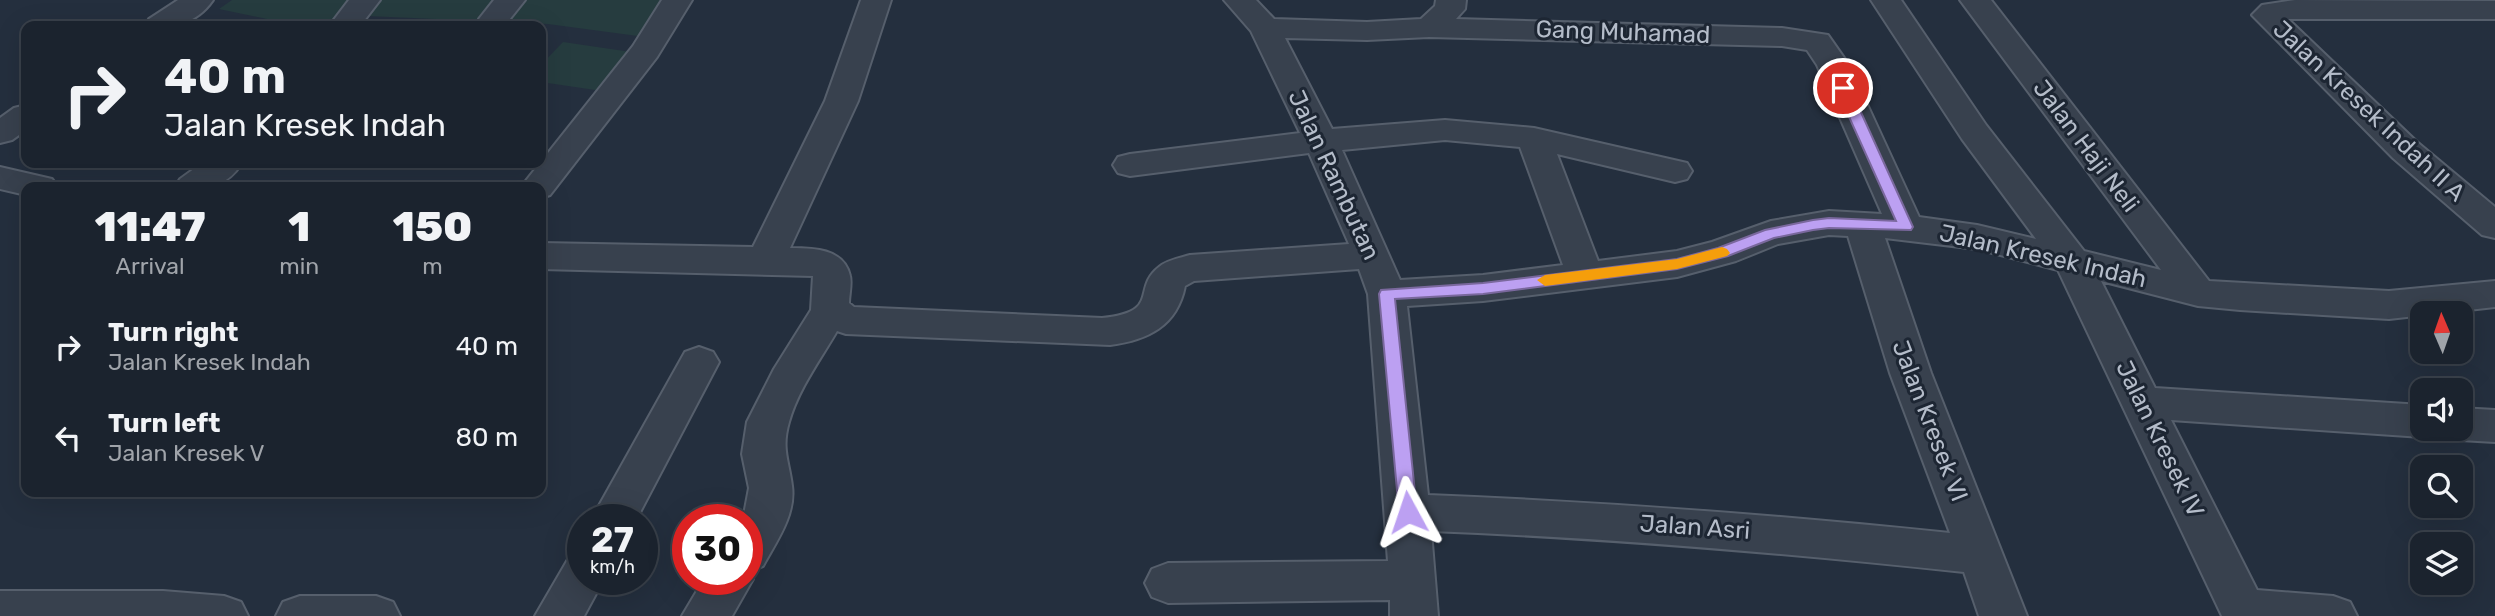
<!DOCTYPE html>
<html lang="en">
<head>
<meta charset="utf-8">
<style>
	:root { --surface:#1b232e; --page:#242b36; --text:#f1f3f6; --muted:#a0a4aa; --line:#39404a }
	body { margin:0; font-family:Rubik,sans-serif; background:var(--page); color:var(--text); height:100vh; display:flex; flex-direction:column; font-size:26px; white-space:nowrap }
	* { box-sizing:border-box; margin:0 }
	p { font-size:23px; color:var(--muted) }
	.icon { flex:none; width:38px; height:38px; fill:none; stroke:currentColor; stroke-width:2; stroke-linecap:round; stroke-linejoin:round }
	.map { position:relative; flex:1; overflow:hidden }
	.side { position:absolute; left:21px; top:182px; width:525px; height:315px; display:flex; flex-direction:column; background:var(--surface); border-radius:14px; box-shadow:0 7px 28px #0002,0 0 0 2px var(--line) }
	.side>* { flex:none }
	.top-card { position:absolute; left:21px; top:21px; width:525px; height:147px; border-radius:14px; box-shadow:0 7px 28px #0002,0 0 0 2px var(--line); background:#1b232e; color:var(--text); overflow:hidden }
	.needle { width:46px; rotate:358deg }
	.buttons { position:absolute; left:2410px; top:301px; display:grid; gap:14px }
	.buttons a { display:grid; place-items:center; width:63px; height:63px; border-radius:14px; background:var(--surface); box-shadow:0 7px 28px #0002,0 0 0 2px var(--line); font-size:35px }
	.speed { position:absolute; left:567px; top:504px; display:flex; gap:14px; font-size:35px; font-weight:700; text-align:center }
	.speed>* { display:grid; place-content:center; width:91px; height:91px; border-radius:50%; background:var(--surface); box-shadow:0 7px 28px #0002,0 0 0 2px var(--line); line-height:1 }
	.speed small { font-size:18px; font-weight:400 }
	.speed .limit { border:10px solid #d22; background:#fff; color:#111 }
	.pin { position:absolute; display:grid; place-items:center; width:60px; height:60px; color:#fff; margin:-30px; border:4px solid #fff; border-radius:50%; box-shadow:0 2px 7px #0007 }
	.me { position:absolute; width:77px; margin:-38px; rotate:355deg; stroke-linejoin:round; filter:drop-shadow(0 0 5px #0008) }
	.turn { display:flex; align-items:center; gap:24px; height:147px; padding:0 28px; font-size:32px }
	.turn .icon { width:91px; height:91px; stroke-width:2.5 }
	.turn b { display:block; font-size:49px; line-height:60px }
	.eta { display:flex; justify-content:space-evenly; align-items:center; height:119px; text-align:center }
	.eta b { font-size:42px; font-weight:800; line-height:49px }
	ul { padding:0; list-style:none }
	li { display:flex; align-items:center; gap:21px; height:91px; padding:0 28px }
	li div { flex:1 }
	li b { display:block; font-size:26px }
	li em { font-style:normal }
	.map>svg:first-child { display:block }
	.green { fill:#263c3f }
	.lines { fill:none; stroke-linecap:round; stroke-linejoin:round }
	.minor-casing { stroke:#565f6c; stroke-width:4 }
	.minor { fill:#38414e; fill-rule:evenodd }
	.route { fill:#bca0f2; stroke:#7a689d; stroke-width:2 }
	.slow { fill:#f59e0b }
	.labels { text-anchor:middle; stroke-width:6; stroke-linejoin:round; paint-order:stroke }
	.street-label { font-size:24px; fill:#b4bcc9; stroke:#1d2633 }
</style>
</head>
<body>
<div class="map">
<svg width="2495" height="616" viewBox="0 0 2495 616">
	<rect width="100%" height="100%" fill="#242f3e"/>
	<!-- green -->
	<g class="green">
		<path d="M 232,0 L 660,0 L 638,36 L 548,24 L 344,15 L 331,26 L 262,26 L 267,19 L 219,9 Z"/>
		<path d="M 563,42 L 638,53 L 602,91 L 541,82 L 541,65 Z"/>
	</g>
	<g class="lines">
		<!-- minor casing -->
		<g class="minor-casing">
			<g id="minor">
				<path d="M 178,0 L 213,0 C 195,26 173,26 145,26 L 149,19 Z"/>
				<path d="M 349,0 L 380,0 L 360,26 L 336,26 L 333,21 Z"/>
				<path d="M 494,0 L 525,0 L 505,25 L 483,25 L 479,19 Z"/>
				<path d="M 662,0 L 692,0 L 657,57 L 550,195 L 541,198 L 541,187 L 521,187 L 633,46 Z"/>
				<path d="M 861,0 L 891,0 L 858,101 L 790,248 C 812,248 844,248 850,276 C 852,284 849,295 849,303 L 854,307 L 1102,318 C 1162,312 1131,289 1159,267 C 1167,260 1180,258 1190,255 L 1349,244 L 1309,153 L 1130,176 L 1118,173 L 1113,165 L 1118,157 L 1130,154 L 1300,133 L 1251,31 L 1224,0 L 1256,0 L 1274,19 L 1367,22 L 1421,19 L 1435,6 L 1436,0 L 1466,0 L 1465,9 L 1456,19 L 1782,28 L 1828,35 L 1849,65 L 1919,217 L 1977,225 L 2036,239 L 1962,139 L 1871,0 L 1901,0 L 1986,125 L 2084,251 L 2161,270 L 1960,0 L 1991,0 L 2209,281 L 2389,291 L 2495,281 L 2495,307 L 2389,319 L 2240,310 L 2198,306 L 2101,281 L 2155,388 L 2422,405 L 2422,429 L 2439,429 L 2437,432 L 2422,437 L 2171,420 L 2257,590 L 2333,596 L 2350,602 L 2357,616 L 2222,616 L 2058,270 L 1977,249 L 1885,238 L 1931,373 L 2027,616 L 1979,616 L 1964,572 C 1785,553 1611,538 1431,531 L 1438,616 L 1390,616 L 1390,600 L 1168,603 L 1152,597 L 1145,583 L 1152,569 L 1168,563 L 1388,561 L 1368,294 L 1359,269 L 1194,281 L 1185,286 C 1177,326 1148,340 1110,345 L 846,334 L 837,331 C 820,360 798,390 789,422 C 781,449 789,461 792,486 C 796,515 776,542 763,566 L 749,571 L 753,579 L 732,616 L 682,616 L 704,579 L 747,579 L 747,520 L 743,520 L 749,488 L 742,454 L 747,422 L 774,369 L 811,310 L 813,276 L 541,269 L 541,243 L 753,247 L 825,101 ZM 1429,37 L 1782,46 L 1807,50 L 1817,65 L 1882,214 L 1829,211 L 1771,221 L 1712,242 L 1677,251 L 1598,261 L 1557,154 L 1675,182 L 1687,179 L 1692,171 L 1687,163 L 1534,128 L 1445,120 L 1332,129 L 1285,38 L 1367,40 ZM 1445,140 L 1520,147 L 1563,265 L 1483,275 L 1400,280 L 1342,150 ZM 1829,235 L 1848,236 L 1890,373 L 1950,533 C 1776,515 1603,502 1428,495 L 1407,306 L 1483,301 L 1677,277 L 1736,261 L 1778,244 Z"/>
				<path d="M 2295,0 L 2495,1 L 2495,19 L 2288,19 L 2417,142 L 2495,207 L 2495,238 L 2482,235 L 2393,158 L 2252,15 L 2262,5 Z"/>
				<path d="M 26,105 L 26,130 L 12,140 L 0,143 L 0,118 L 14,108 Z"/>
				<path d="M 202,163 L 242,163 C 224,191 204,187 175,187 L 180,179 Z"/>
				<path d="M 0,167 L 52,179 L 58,187 L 26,187 L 26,195 L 0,189 Z"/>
				<path d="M 699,347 L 713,352 L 719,362 L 636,520 L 591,520 L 685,352 Z"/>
				<path d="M 2460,408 L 2495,410 L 2495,442 L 2460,440 L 2445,435 L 2442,429 L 2460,429 Z"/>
				<path d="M 583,556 L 583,579 L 604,579 L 584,616 L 535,616 L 567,561 Z"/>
				<path d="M 0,591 L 163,591 L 224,596 L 241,602 L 248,616 L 0,616 Z"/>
				<path d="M 300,596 L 376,596 L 393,602 L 400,616 L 276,616 L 283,602 Z"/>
			</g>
		</g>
		<!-- minor -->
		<use href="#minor" class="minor"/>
	</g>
	<!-- route -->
	<path class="route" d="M 1843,84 L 1850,88 L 1913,227 L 1911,230 L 1829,228 L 1813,230 L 1774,238 L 1728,256 L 1677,269 L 1483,294 L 1395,299 L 1417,512 L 1414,518 L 1408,520 L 1401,518 L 1399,512 L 1379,294 L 1381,290 L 1483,283 L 1677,259 L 1718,248 L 1765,230 L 1813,220 L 1829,218 L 1896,221 L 1836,88 Z"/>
	<!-- slow -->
	<path class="slow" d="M 1722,247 L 1727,249 L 1730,253 L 1727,256 L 1677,269 L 1545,286 L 1537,280 L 1545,275 L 1677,259 Z"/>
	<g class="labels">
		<!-- street labels -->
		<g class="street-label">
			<text transform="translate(1623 32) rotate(2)" y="8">Gang Muhamad</text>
			<text transform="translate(2369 111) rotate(43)" y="8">Jalan Kresek Indah II A</text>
			<text transform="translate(2086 146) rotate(53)" y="8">Jalan Haji Neli</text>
			<text transform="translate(1334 175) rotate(65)" y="8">Jalan Rambutan</text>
			<text transform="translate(2043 256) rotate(13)" y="8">Jalan Kresek Indah</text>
			<text transform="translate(1930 421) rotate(69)" y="8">Jalan Kresek VI</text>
			<text transform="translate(2160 439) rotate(64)" y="8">Jalan Kresek IV</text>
			<text transform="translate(1695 527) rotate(4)" y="8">Jalan Asri</text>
		</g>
	</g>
</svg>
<div class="buttons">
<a><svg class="needle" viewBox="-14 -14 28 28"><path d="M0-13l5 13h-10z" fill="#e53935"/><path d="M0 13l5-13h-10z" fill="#a0a4aa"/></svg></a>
<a><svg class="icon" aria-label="sound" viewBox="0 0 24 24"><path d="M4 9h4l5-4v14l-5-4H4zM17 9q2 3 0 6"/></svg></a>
<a><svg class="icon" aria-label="search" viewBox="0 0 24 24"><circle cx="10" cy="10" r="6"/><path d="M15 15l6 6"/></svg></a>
<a><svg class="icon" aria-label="layers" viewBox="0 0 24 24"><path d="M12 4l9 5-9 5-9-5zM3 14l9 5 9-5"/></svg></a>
</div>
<div class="speed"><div>27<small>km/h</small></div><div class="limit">30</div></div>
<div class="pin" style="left:1843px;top:88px;background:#d93025"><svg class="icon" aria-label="arrive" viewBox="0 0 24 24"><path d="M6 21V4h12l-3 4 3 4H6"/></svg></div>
<svg class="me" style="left:1408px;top:512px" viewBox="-20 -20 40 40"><path d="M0-17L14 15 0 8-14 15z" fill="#bca0f2" stroke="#fff" stroke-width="4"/></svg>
<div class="top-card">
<div class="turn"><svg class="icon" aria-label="right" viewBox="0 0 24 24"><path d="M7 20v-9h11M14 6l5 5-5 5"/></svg><div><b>40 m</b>Jalan Kresek Indah</div></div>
</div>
<section class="side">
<div class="eta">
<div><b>11:47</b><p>Arrival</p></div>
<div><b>1</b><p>min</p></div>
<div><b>150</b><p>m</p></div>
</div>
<ul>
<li><svg class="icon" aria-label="right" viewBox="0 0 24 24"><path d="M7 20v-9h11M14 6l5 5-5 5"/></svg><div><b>Turn right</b><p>Jalan Kresek Indah</p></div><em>40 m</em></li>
<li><svg class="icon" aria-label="left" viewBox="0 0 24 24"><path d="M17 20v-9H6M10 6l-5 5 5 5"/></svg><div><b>Turn left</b><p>Jalan Kresek V</p></div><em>80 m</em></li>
</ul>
</section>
</div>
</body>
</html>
